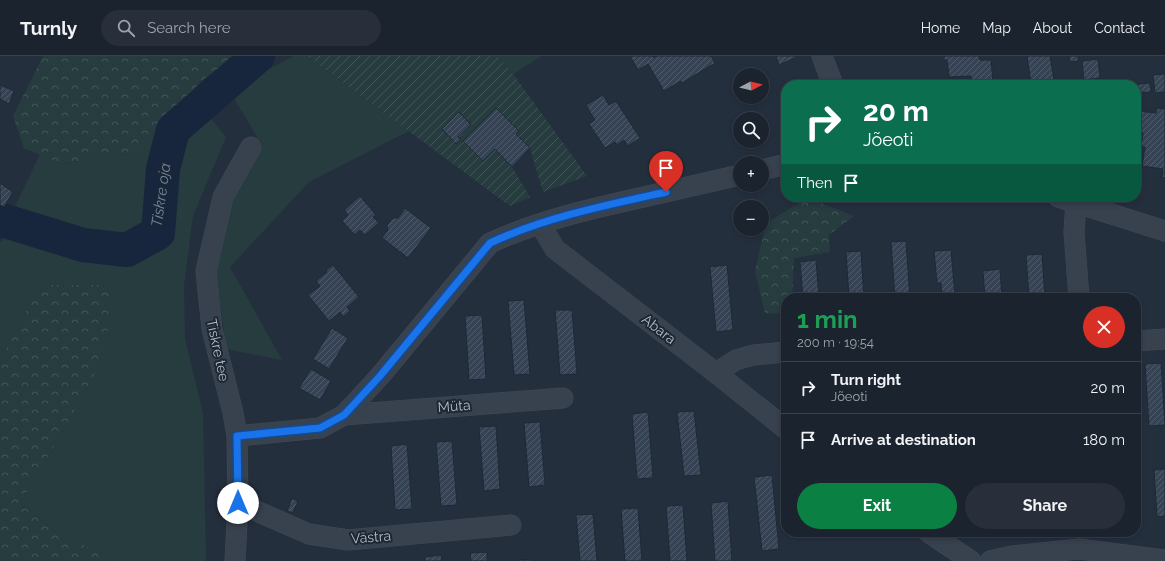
<!DOCTYPE html>
<html lang="en">
<head>
<meta charset="utf-8">
<style>
	:root { --surface:#1b232e; --page:#282f3a; --text:#f1f3f6; --muted:#a0a4aa; --line:#39404a; --accent:#0b8043 }
	body { margin:0; font-family:Raleway,sans-serif; background:var(--page); color:var(--text); height:100vh; display:flex; flex-direction:column; font-size:15px; white-space:nowrap }
	* { box-sizing:border-box; margin:0 }
	p { font-size:13px; color:var(--muted) }
	.icon { flex:none; width:22px; height:22px; fill:none; stroke:currentColor; stroke-width:2; stroke-linecap:round; stroke-linejoin:round }
	.map { position:relative; flex:1; overflow:hidden }
	.details { position:absolute; left:781px; top:237px; width:360px; height:244px; display:flex; flex-direction:column; background:var(--surface); border-radius:16px; box-shadow:0 2px 6px #0003,0 0 0 1px var(--line) }
	.details>* { flex:none }
	.hud { position:absolute; left:781px; top:24px; width:360px; height:122px; border-radius:16px; box-shadow:0 2px 6px #0003,0 0 0 1px var(--line); background:#0b6e4f; color:#fff; overflow:hidden }
	.needle { width:26px; rotate:83deg }
	.buttons { position:absolute; left:733px; top:12px; display:grid; gap:8px }
	.buttons a { display:grid; place-items:center; width:36px; height:36px; border-radius:50%; background:var(--surface); box-shadow:0 2px 6px #0003,0 0 0 1px var(--line); font-size:20px }
	.pin { position:absolute; display:grid; place-items:center; width:34px; height:34px; color:#fff; margin:-41px -17px; border-radius:50% 50% 50% 0; rotate:-45deg; box-shadow:0 0 4px #0007 }
	.pin .icon { rotate:45deg }
	.me { position:absolute; width:44px; margin:-22px; rotate:0deg; stroke-linejoin:round; filter:drop-shadow(0 0 3px #0008) }
	.turn { display:flex; align-items:center; gap:14px; height:84px; padding:0 16px; font-size:18px }
	.turn .icon { width:52px; height:52px; stroke-width:2.5 }
	.turn b { display:block; font-size:28px; line-height:34px }
	.then { display:flex; align-items:center; height:38px; padding:0 16px; background:#0003; gap:8px; font-size:15px }
	.round { display:grid; place-items:center; flex:none; width:42px; height:42px; border-radius:21px; background:var(--page) }
	.head { display:flex; align-items:center; justify-content:space-between; height:68px; padding:0 16px }
	h1 { font-size:24px; font-weight:700; line-height:30px; color:#1e9e55 }
	.primary-button { display:flex; gap:8px; margin-top:auto; padding:8px 16px }
	.primary-button a { flex:1; height:46px; border-radius:24px; background:var(--accent); color:#fff; font-size:16px; font-weight:700; line-height:46px; text-align:center }
	.primary-button a+a { background:var(--page); color:var(--text) }
	ul { padding:0; list-style:none }
	li { display:flex; align-items:center; gap:12px; height:52px; padding:0 16px; border-top:1px solid var(--line) }
	li div { flex:1 }
	li b { display:block; font-size:15px }
	li em { font-style:normal }
	header { display:flex; align-items:center; gap:24px; box-sizing:border-box; height:56px; padding:0 20px; background:var(--surface); border-bottom:1px solid var(--line) }
	header strong { font-size:19px }
	nav { display:flex; gap:22px; margin-inline-start:auto; font-size:14px }
	.search { width:280px; height:36px; background:var(--page); display:flex; align-items:center; gap:10px; box-sizing:border-box; padding:0 14px; border-radius:22px; color:var(--muted); font-size:15px }
	.map>svg:first-child { display:block }
	.green { fill:#263c3f }
	.forest { fill:url(#forest-crowns) }
	.garden { fill:url(#garden-furrows); fill-rule:evenodd }
	.lines { fill:none; stroke-linecap:round; stroke-linejoin:round }
	.river { stroke:#17263c; stroke-width:34 }
	.building { fill:url(#building-hatch); stroke:#1f2835 }
	.minor-casing { stroke:#414a57; stroke-width:21 }
	.minor { stroke:#38414e; stroke-width:20 }
	.route-casing { stroke:#114b97; stroke-width:10 }
	.route { stroke:#1a73e8; stroke-width:7 }
	.labels { text-anchor:middle; stroke-width:4; stroke-linejoin:round; paint-order:stroke }
	.street-label { font-size:14px; fill:#b4bcc9; stroke:#1d2633 }
	.water-label { font-size:15px; font-style:italic; fill:#6d86a8; stroke:#1d2633 }
</style>
</head>
<body>
<header>
<strong>Turnly</strong>
<div class="search"><svg class="icon" aria-label="search" viewBox="0 0 24 24"><circle cx="10" cy="10" r="6"/><path d="M15 15l6 6"/></svg>Search here</div>
<nav><a>Home</a><a>Map</a><a>About</a><a>Contact</a></nav>
</header>
<div class="map">
<svg width="1165" height="505" viewBox="0 0 1165 505">
	<defs>
		<pattern id="forest-crowns" width="20" height="18" patternUnits="userSpaceOnUse"><rect width="20" height="18" fill="#263c3f"/><path d="M2 6a3 3 0 1 1 6 0M12 15a3 3 0 1 1 6 0" fill="none" stroke="#435659"/></pattern>
		<pattern id="garden-furrows" width="10" height="10" patternUnits="userSpaceOnUse"><rect width="10" height="10" fill="#263c3f"/><path d="M-1 1l2-2M0 10L10 0M9 11l2-2" fill="none" stroke="#435659"/></pattern>
		<pattern id="building-hatch" width="6" height="6" patternUnits="userSpaceOnUse"><rect width="6" height="6" fill="#364354"/><path d="M-1 1l2-2M0 6l6-6M5 7l2-2" fill="none" stroke="#515c6b"/></pattern>
	</defs>
	<rect width="100%" height="100%" fill="#242f3e"/>
	<!-- green -->
	<g class="green">
		<path d="M 294,0 L 307,0 L 409,75 L 309,126 L 230,211 L 282,304 L 226,293 L 216,214 L 229,146 L 262,89 L 229,34 Z"/>
		<path d="M 498,0 L 542,0 L 513,18 Z"/>
		<path d="M 190,37 L 226,81 L 193,160 L 184,230 L 185,283 L 203,357 L 206,502 L 206,505 L 119,505 L 59,478 L 20,448 L 93,323 L 0,305 L 0,186 L 3,185 L 11,159 L 40,98 L 62,108 L 104,100 L 140,97 Z"/>
	</g>
	<!-- forest -->
	<g class="forest">
		<path d="M 43,0 L 235,0 L 201,25 L 140,97 L 104,100 L 62,108 L 24,92 L 13,60 Z"/>
		<path d="M 808,142 L 854,160 L 829,179 L 830,196 L 794,202 L 792,242 L 786,242 L 786,258 L 765,257 L 755,215 L 766,167 Z"/>
		<path d="M 40,229 L 109,229 L 111,263 L 93,323 L 20,448 L 59,478 L 119,505 L 0,505 L 0,305 Z"/>
	</g>
	<!-- garden -->
	<path class="garden" d="M 307,0 L 498,0 L 513,18 L 587,120 L 543,136 L 530,92 L 516,78 L 519,75 L 496,52 L 463,85 L 483,105 L 495,93 L 512,111 L 530,141 L 510,150 ZM 459,57 L 471,69 L 458,81 L 461,84 L 456,88 L 442,73 Z"/>
	<g class="lines">
		<!-- river -->
		<path class="river" d="M 0,165 L 2,164 L 83,189 L 127,194 L 158,177 L 163,113 L 173,74 L 258,0"/>
	</g>
	<!-- building -->
	<g class="building">
		<path d="M 630,0 L 652,0 L 654,2 L 657,0 L 711,0 L 715,7 L 682,27 L 681,25 L 664,35 L 648,8 L 638,14 Z"/>
		<path d="M 776,0 L 797,0 L 797,1 L 779,9 Z"/>
		<path d="M 944,0 L 979,0 L 980,4 L 991,4 L 993,25 L 971,27 L 971,20 L 949,21 L 947,4 L 944,4 Z"/>
		<path d="M 1027,0 L 1050,0 L 1055,29 L 1031,29 Z"/>
		<path d="M 1069,0 L 1078,0 L 1078,5 L 1070,6 Z"/>
		<path d="M 1098,3 L 1100,22 L 1084,24 L 1082,5 Z"/>
		<path d="M 1165,18 L 1165,36 L 1155,37 L 1153,19 Z"/>
		<path d="M 1150,27 L 1151,36 L 1136,37 L 1136,29 L 1130,29 Z"/>
		<path d="M 0,29 L 14,35 L 9,48 L 0,43 Z"/>
		<path d="M 603,39 L 609,49 L 616,45 L 640,82 L 628,90 L 624,84 L 617,89 L 615,86 L 605,92 L 589,68 L 595,64 L 586,49 Z"/>
		<path d="M 496,52 L 519,75 L 516,78 L 530,92 L 512,111 L 495,93 L 483,105 L 463,85 Z"/>
		<path d="M 1157,52 L 1165,53 L 1165,122 L 1162,121 L 1163,113 L 1142,110 L 1145,91 L 1141,91 L 1143,77 L 1136,76 L 1138,55 L 1156,57 Z"/>
		<path d="M 459,56 L 471,69 L 458,81 L 461,84 L 456,88 L 442,73 Z"/>
		<path d="M 0,127 L 13,136 L 4,151 L 0,149 Z"/>
		<path d="M 360,140 L 376,159 L 373,161 L 379,167 L 365,179 L 360,174 L 355,179 L 342,165 L 348,159 L 344,154 Z"/>
		<path d="M 405,152 L 431,172 L 408,202 L 382,182 L 388,174 L 387,169 L 393,162 L 398,162 Z"/>
		<path d="M 906,185 L 910,242 L 895,242 L 891,186 Z"/>
		<path d="M 951,194 L 955,239 L 942,240 L 941,227 L 937,227 L 934,195 Z"/>
		<path d="M 861,195 L 864,242 L 849,242 L 846,196 Z"/>
		<path d="M 1042,198 L 1045,242 L 1029,242 L 1026,199 Z"/>
		<path d="M 816,204 L 819,242 L 803,242 L 800,206 Z"/>
		<path d="M 333,209 L 359,241 L 347,251 L 350,255 L 343,261 L 340,256 L 329,265 L 308,239 L 320,230 L 316,225 L 327,216 L 326,214 Z"/>
		<path d="M 727,209 L 733,274 L 716,276 L 710,211 Z"/>
		<path d="M 1000,213 L 1002,242 L 985,242 L 983,215 Z"/>
		<path d="M 524,244 L 530,318 L 514,319 L 508,245 Z"/>
		<path d="M 555,254 L 572,254 L 577,318 L 560,319 Z"/>
		<path d="M 482,259 L 486,323 L 469,324 L 465,260 Z"/>
		<path d="M 332,272 L 348,282 L 329,313 L 313,303 Z"/>
		<path d="M 1161,307 L 1165,369 L 1149,370 L 1145,308 Z"/>
		<path d="M 311,313 L 331,325 L 320,344 L 299,332 Z"/>
		<path d="M 694,355 L 701,419 L 684,420 L 677,356 Z"/>
		<path d="M 648,356 L 653,422 L 637,423 L 632,358 Z"/>
		<path d="M 540,366 L 545,429 L 529,431 L 524,367 Z"/>
		<path d="M 496,370 L 500,433 L 484,435 L 479,371 Z"/>
		<path d="M 452,385 L 457,449 L 441,450 L 436,386 Z"/>
		<path d="M 407,388 L 412,453 L 395,454 L 391,390 Z"/>
		<path d="M 1165,413 L 1165,460 L 1157,461 L 1154,414 Z"/>
		<path d="M 772,419 L 779,493 L 762,495 L 754,421 Z"/>
		<path d="M 292,442 L 298,445 L 293,457 L 287,455 Z"/>
		<path d="M 728,445 L 732,505 L 715,505 L 711,447 Z"/>
		<path d="M 683,449 L 687,505 L 670,505 L 666,450 Z"/>
		<path d="M 638,452 L 642,505 L 625,505 L 621,453 Z"/>
		<path d="M 593,458 L 597,505 L 580,505 L 576,459 Z"/>
		<path d="M 976,476 L 995,476 L 995,479 L 977,481 Z"/>
		<path d="M 487,496 L 487,505 L 471,505 L 470,497 Z"/>
		<path d="M 441,499 L 442,505 L 425,505 L 425,501 Z"/>
		<path d="M 532,503 L 532,505 L 515,505 L 515,504 Z"/>
	</g>
	<g class="lines">
		<!-- minor casing -->
		<g class="minor-casing">
			<g id="minor">
				<path d="M 822,0 L 833,29"/>
				<path d="M 762,114 L 786,108"/>
				<path d="M 1058,141 L 1165,175"/>
				<path d="M 1076,146 L 1074,176 L 1079,242"/>
				<path d="M 540,168 L 555,193 L 716,317 L 786,373"/>
				<path d="M 1136,285 L 1165,283"/>
				<path d="M 716,317 L 736,304 L 753,299 L 786,296"/>
				<path d="M 344,359 L 563,342"/>
				<path d="M 237,380 L 320,372 L 344,359 L 380,320 L 490,187 C 540,164 594,152 648,140 C 679,133 709,126 740,119"/>
				<path d="M 238,447 L 309,478 L 348,484 L 511,469"/>
				<path d="M 928,476 L 971,505"/>
				<path d="M 235,505 L 238,447 L 237,380 L 233,357 L 212,273 L 206,215 L 223,141 L 251,91"/>
				<path d="M 990,505 L 1012,500 L 1079,493 L 1165,504"/>
			</g>
		</g>
		<!-- minor -->
		<use href="#minor" class="minor"/>
	</g>
	<g class="lines">
		<!-- route casing -->
		<g class="route-casing">
			<path id="route" d="M 238,447 L 237,380 L 320,372 L 344,359 L 380,320 L 490,187 C 546,161 607,149 666,136"/>
		</g>
		<!-- route -->
		<use href="#route" class="route"/>
	</g>
	<g class="labels">
		<!-- street labels -->
		<g class="street-label">
			<text transform="translate(659 273) rotate(38)" y="5">Abara</text>
			<text transform="translate(218 294) rotate(78)" y="5">Tiskre tee</text>
			<text transform="translate(454 350) rotate(-4)" y="5">Müta</text>
			<text transform="translate(371 481) rotate(-4)" y="5">Västra</text>
		</g>
		<!-- water labels -->
		<g class="water-label">
			<text transform="translate(161 139) rotate(-82)" y="5">Tiskre oja</text>
		</g>
	</g>
</svg>
<div class="buttons">
<a><svg class="needle" viewBox="-14 -14 28 28"><path d="M0-13l5 13h-10z" fill="#e53935"/><path d="M0 13l5-13h-10z" fill="#a0a4aa"/></svg></a>
<a><svg class="icon" aria-label="search" viewBox="0 0 24 24"><circle cx="10" cy="10" r="6"/><path d="M15 15l6 6"/></svg></a>
<a>+</a>
<a>−</a>
</div>
<div class="pin" style="left:666px;top:136px;background:#d93025"><svg class="icon" aria-label="arrive" viewBox="0 0 24 24"><path d="M6 21V4h12l-3 4 3 4H6"/></svg></div>
<svg class="me" style="left:238px;top:447px" viewBox="-20 -20 40 40"><circle r="19" fill="#fff"/><path d="M0-13L10 11 0 6-10 11z" fill="#1a73e8"/></svg>
<div class="hud">
<div class="turn"><svg class="icon" aria-label="right" viewBox="0 0 24 24"><path d="M7 20v-9h11M14 6l5 5-5 5"/></svg><div><b>20 m</b>Jõeoti</div></div>
<div class="then">Then<svg class="icon" aria-label="arrive" viewBox="0 0 24 24"><path d="M6 21V4h12l-3 4 3 4H6"/></svg></div>
</div>
<section class="details">
<div class="head"><div><h1>1 min</h1><p>200 m · 19:54</p></div><a class="round" style="background:#d93025;color:#fff"><svg class="icon" aria-label="close" viewBox="0 0 24 24"><path d="M6 6l12 12M18 6L6 18"/></svg></a></div>
<ul>
<li><svg class="icon" aria-label="right" viewBox="0 0 24 24"><path d="M7 20v-9h11M14 6l5 5-5 5"/></svg><div><b>Turn right</b><p>Jõeoti</p></div><em>20 m</em></li>
<li><svg class="icon" aria-label="arrive" viewBox="0 0 24 24"><path d="M6 21V4h12l-3 4 3 4H6"/></svg><div><b>Arrive at destination</b></div><em>180 m</em></li>
</ul>
<div class="primary-button"><a>Exit</a><a>Share</a></div>
</section>
</div>
</body>
</html>
